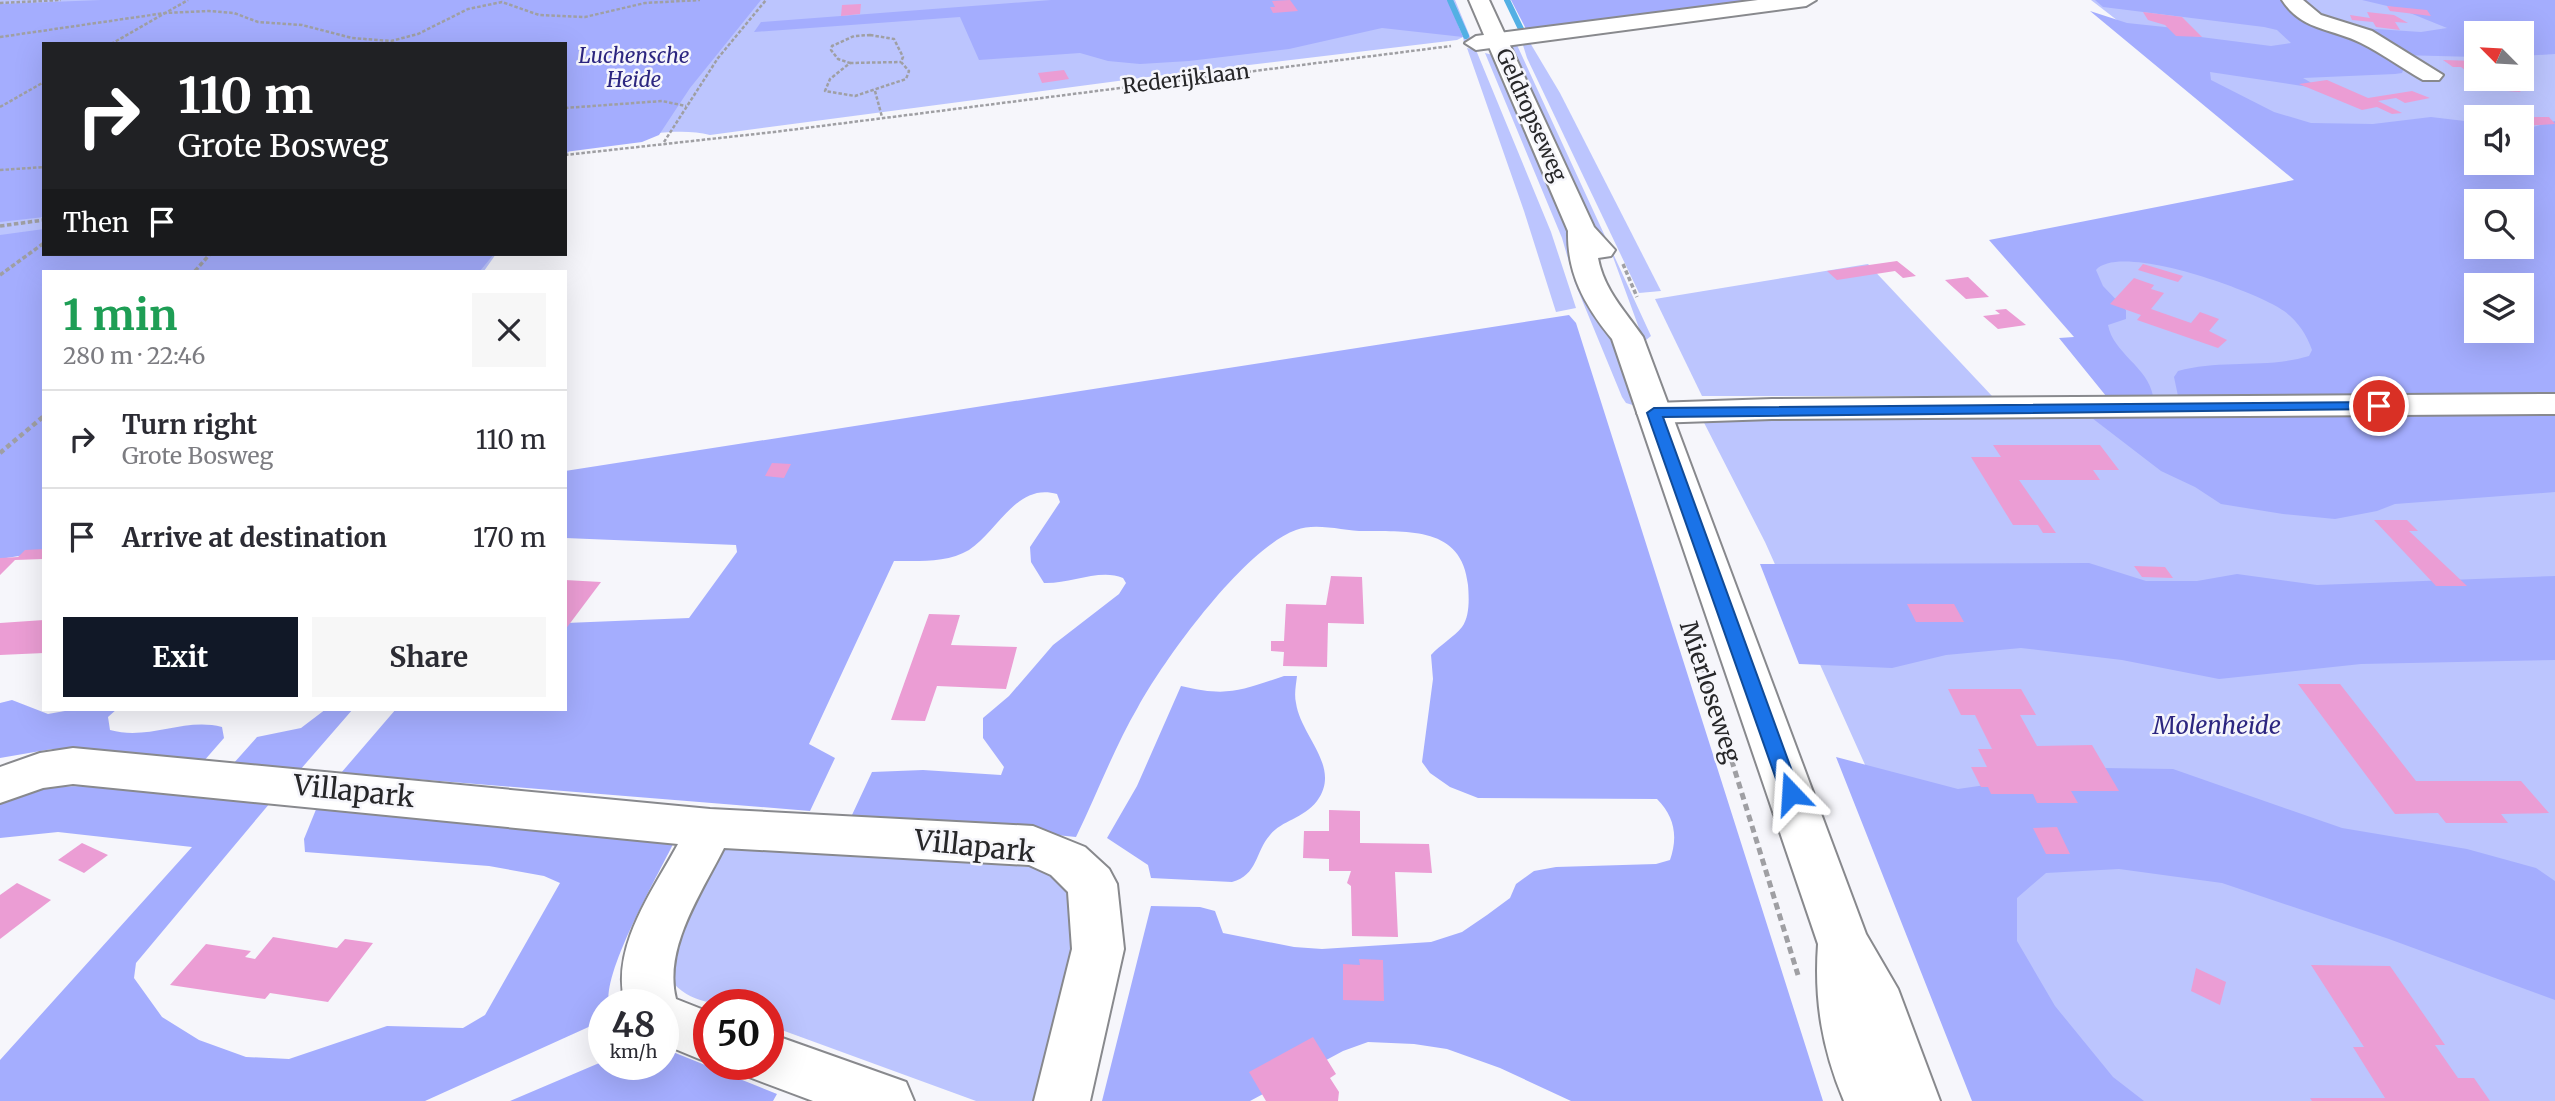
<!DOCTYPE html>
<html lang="en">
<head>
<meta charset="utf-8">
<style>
	:root { --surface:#fff; --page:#f7f7f7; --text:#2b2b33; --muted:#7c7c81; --line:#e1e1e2; --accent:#111827 }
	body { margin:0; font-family:Merriweather,serif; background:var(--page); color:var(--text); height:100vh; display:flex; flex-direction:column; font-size:26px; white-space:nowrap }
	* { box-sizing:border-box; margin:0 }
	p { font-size:23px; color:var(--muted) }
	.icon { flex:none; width:38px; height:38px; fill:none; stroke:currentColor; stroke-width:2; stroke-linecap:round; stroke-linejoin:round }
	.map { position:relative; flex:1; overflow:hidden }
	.details { position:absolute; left:42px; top:270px; width:525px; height:441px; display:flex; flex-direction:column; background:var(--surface); border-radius:0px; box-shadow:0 7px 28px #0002 }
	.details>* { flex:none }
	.top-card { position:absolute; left:42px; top:42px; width:525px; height:214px; border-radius:0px; box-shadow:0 7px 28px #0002; background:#202124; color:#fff; overflow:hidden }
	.needle { width:46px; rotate:294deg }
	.fabs { position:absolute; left:2464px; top:21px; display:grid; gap:14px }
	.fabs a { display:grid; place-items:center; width:70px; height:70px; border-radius:0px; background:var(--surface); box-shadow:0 7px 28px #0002; font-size:35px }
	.speed { position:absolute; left:588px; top:989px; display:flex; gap:14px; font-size:35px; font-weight:700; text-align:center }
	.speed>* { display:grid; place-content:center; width:91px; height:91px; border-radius:50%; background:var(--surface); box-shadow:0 7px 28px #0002; line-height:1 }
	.speed small { font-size:18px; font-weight:400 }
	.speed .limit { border:10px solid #d22; background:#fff; color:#111 }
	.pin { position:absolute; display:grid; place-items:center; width:60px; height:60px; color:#fff; margin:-30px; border:4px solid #fff; border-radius:50%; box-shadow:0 2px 7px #0007 }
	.me { position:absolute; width:77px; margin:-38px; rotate:340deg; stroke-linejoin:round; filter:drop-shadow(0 0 5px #0008) }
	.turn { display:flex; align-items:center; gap:24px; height:147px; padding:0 21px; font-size:32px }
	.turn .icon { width:91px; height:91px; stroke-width:2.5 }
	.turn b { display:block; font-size:49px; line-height:60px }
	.then { display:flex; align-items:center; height:66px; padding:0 21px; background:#0003; gap:14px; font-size:26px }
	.round { display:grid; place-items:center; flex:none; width:74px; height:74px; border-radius:0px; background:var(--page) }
	.head { display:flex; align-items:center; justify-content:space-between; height:119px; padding:0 21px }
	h1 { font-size:42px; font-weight:700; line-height:52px; color:#1e9e55 }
	.cta { display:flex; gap:14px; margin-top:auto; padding:14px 21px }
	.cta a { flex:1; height:80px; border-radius:0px; background:var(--accent); color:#fff; font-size:28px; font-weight:700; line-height:80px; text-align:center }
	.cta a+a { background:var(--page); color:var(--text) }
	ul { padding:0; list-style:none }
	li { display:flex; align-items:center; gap:21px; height:98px; padding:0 21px; border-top:2px solid var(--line) }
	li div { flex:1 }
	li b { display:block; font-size:26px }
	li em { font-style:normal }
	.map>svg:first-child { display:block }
	.green { fill:#bcc5fe; fill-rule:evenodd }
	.forest { fill:#a4adfe; fill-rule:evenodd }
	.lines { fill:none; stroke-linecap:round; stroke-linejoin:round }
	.stream { stroke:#53b0e4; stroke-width:6 }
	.building { fill:#eb9dd4 }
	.street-casing { stroke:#88898d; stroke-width:4 }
	.secondary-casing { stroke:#88898d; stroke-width:4 }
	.path-far3 { stroke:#9f9fa3; stroke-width:2.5; stroke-dasharray:3.5 2; stroke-linecap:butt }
	.path-far2 { stroke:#9f9fa3; stroke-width:3.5; stroke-dasharray:4.5 2.5; stroke-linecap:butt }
	.path-far1 { stroke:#9f9fa3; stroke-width:4.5; stroke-dasharray:5 3.5; stroke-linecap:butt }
	.path { stroke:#9f9fa3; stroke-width:5; stroke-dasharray:7 4.5; stroke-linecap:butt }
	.street { fill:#fff; fill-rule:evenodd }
	.secondary { fill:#fff; fill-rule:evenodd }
	.route { fill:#1a73e8; stroke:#114b97; stroke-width:2 }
	.labels { text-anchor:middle; stroke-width:5; stroke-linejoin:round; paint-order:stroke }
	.far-park-label { font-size:21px; font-style:italic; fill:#2c2680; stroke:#f6f6fb }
	.far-street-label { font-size:21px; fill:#272729; stroke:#f6f6fb }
	.street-label { font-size:24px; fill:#272729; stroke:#f6f6fb }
	.park-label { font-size:24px; font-style:italic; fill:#2c2680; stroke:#f6f6fb }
	.near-street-label { font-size:28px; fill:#272729; stroke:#f6f6fb }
</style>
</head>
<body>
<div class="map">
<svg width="2555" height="1101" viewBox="0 0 2555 1101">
	<rect width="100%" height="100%" fill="#f6f6fb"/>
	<!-- green -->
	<g class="green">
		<path d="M 0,0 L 1442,0 L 1463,36 L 1448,0 L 1455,0 L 1471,39 L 1464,42 L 1463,37 L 1457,40 L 1148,77 L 710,135 C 672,125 613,141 573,146 L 565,157 L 565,44 L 44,44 L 44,254 L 496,254 L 484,271 L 44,271 L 0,554 Z"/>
		<path d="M 2091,0 L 2555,0 L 2555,1101 L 2016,1101 L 1765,542 L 1696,407 L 2122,401 L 2028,236 L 2326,182 ZM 2476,33 L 2522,33 L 2522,79 L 2476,79 ZM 2476,117 L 2522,117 L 2522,163 L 2476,163 ZM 2476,201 L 2522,201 L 2522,247 L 2476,247 ZM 2476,285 L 2522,285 L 2522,331 L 2476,331 Z"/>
		<path d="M 1529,41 L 1560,93 L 1661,291 L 1639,293 L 1527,58 L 1522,42 Z"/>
		<path d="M 1517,45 L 1651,336 L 1646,340 L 1643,339 L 1613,257 L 1595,230 L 1510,48 Z"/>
		<path d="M 1467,48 L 1476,50 L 1551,232 L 1576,308 L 1556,312 L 1524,211 Z"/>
		<path d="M 1485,53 L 1493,55 L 1567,226 L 1602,324 L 1617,347 L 1636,406 L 1626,403 L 1622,397 L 1575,283 L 1562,238 Z"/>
		<path d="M 1868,264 L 1992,396 L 1702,396 L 1655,299 Z"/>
		<path d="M 721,842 L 1055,869 L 1090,892 L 1049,1101 L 976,1101 L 768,1025 L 768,1004 C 728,1004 684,1011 664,968 Z"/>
	</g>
	<!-- forest -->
	<g class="forest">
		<path d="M 101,0 L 761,0 L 690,88 L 659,135 L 642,142 L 565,152 L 565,44 L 44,44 L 44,217 L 0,222 L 0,4 Z"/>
		<path d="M 1051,0 L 1448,0 L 1463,37 L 1382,28 L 1289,49 L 1189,61 L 1140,64 L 1108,61 L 1080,53 L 979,60 L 960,17 L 754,32 L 761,22 Z"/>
		<path d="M 1511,0 L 1776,0 L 1527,31 Z"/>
		<path d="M 2095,0 L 2292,0 L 2306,22 L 2369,45 L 2404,68 L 2402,73 L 2395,74 L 2303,78 L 2322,89 L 2210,72 L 2211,80 L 2274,112 L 2311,123 L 2373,124 L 2431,117 L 2473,122 L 2476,123 L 2476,163 L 2522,163 L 2522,130 L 2555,121 L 2555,395 L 2178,396 L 2174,377 L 2178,371 C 2221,359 2267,369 2309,356 L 2312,350 C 2307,335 2297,320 2284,311 C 2256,291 2120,242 2096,270 L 2103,286 L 2126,310 L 2126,319 L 2108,325 C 2113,353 2148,367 2153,396 L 2106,396 L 2059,338 L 2074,337 L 1989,240 L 2294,180 L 2090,11 L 2127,23 L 2184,29 L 2193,36 L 2271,46 L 2291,43 L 2277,30 L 2264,27 L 2103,7 ZM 2476,201 L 2522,201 L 2522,247 L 2476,247 ZM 2476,285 L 2522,285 L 2522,331 L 2476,331 Z"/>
		<path d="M 2362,0 L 2555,0 L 2555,54 L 2522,56 L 2522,33 L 2476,33 L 2476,57 L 2400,55 L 2361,28 L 2421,32 L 2447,28 L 2400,9 Z"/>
		<path d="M 44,229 L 44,254 L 494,254 L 480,271 L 44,271 L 44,552 L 0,559 L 0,235 Z"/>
		<path d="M 1569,315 L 1576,323 L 1823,1101 L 1571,1101 L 1500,1068 L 1447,1049 L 1414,1044 L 1368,1042 L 1343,1051 L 1250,1101 L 1102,1101 L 1151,906 L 1200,907 L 1215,911 L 1223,933 L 1294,947 L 1322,949 L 1431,942 L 1462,932 L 1487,915 L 1510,898 L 1516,884 L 1534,871 L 1556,867 L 1656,864 L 1670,860 C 1678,837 1675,817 1657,799 L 1478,798 L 1450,787 L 1430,773 L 1422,762 L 1433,679 L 1431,655 C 1440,645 1454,637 1462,627 C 1470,616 1469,598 1468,585 C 1462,526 1408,532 1365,531 C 1343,531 1316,522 1296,530 C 1244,549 1165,658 1138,707 C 1114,748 1097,794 1076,837 L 852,815 L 872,772 L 923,770 L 1001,775 L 1004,767 L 983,738 L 983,718 L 1009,696 L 1053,645 L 1119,594 L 1126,583 L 1123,578 C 1100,568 1070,584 1044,583 L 1031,562 L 1030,547 L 1060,502 L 1057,494 C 1017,482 998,531 969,550 C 947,563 918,561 894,561 L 809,744 L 835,758 L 810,811 L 341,773 L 396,709 L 565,709 L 566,623 L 689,618 L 737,552 L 736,545 L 565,538 L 565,471 Z"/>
		<path d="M 2243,416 L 2555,416 L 2555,492 L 2395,504 L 2377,511 L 2335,519 L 2283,514 L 2221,504 L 2195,487 L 2161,471 L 2092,418 Z"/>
		<path d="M 2089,563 L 2146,581 L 2197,581 L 2237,574 L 2317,585 L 2555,576 L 2555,660 L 2361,664 L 2219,679 L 2122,660 L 2021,648 L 1946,655 L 1892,668 L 1799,664 L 1760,564 Z"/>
		<path d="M 1284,676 L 1297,676 C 1296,685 1294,694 1296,703 C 1301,737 1342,767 1317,801 C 1303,819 1282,820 1270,835 C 1255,852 1258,875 1232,882 L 1151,878 L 1148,865 L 1107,838 L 1137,786 L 1181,686 C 1227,697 1240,691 1284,676 Z"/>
		<path d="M 12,700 L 48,714 L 76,709 L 117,709 L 108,717 L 110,730 C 149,741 184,717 222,727 L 224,738 L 203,762 L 52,749 L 0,758 L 0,703 Z"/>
		<path d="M 326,709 L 353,709 L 300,770 L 233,764 L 257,737 L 301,728 Z"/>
		<path d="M 1836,757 L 1958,789 L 2104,768 L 2173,769 L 2342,828 L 2467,849 L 2536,868 L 2555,881 L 2555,1000 L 2389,939 L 2222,883 L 2119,869 L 2046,873 L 2017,898 L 2017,941 L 2055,1006 L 2113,1077 L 2144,1101 L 1972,1101 Z"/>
		<path d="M 87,786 L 270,803 L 136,963 L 134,978 L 162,1017 L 199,1040 L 246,1057 L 289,1059 L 387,1026 L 463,1028 L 485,1015 L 560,883 L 544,876 L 489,866 L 305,852 L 304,839 L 317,807 L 676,838 C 659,874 603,970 609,1004 L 604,1004 L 604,1020 L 425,1101 L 0,1101 L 0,1060 L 192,847 L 58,832 L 0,838 L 0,797 L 39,787 Z"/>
		<path d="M 663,1048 L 777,1094 L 773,1101 L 510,1101 L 604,1061 L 604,1064 L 663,1064 Z"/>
	</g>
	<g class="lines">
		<!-- stream -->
		<g class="stream">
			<path d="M 1450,0 L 1466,36"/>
			<path d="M 1507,0 L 1521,29"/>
		</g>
	</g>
	<!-- building -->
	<g class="building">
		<path d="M 1290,0 L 1298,11 L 1273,13 L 1270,7 L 1275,7 L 1272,1 Z"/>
		<path d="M 861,4 L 860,14 L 841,16 L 842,5 Z"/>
		<path d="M 2387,6 L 2427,10 L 2431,16 L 2390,11 Z"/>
		<path d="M 2143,12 L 2182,17 L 2202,37 L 2176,36 L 2165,25 L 2148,20 Z"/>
		<path d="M 2367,12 L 2394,15 L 2408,23 L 2395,22 L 2400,30 L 2376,27 L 2373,22 L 2352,20 L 2350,15 L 2370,18 Z"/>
		<path d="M 2443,60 L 2476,61 L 2476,78 L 2461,67 L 2453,67 Z"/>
		<path d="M 1064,70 L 1069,79 L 1042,83 L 1038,73 Z"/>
		<path d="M 2478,79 L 2502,79 L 2521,92 L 2493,90 Z"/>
		<path d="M 2327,80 L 2368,98 L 2412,91 L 2430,98 L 2405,103 L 2396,98 L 2378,101 L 2402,113 L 2392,114 L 2377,107 L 2362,110 L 2299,84 Z"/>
		<path d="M 2522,117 L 2549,117 L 2555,124 L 2522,126 Z"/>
		<path d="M 1897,261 L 1916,276 L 1903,278 L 1895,271 L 1837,280 L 1827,271 Z"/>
		<path d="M 2143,264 L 2183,276 L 2178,282 L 2138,270 Z"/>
		<path d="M 1968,277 L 1989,297 L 1966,299 L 1945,280 Z"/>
		<path d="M 2134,278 L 2154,285 L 2151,289 L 2164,293 L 2151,309 L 2191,323 L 2200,312 L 2219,319 L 2209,331 L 2227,340 L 2218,348 L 2137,320 L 2141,315 L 2110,304 Z"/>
		<path d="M 2006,309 L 2026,325 L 1998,329 L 1983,316 L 2000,314 L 1995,310 Z"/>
		<path d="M 1993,445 L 2100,445 L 2119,470 L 2093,470 L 2100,480 L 2019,480 L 2056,533 L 2043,533 L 2038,525 L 2013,525 L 1971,457 L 2001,457 Z"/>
		<path d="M 772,463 L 791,464 L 784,478 L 765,476 Z"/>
		<path d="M 2374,520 L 2407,520 L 2418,531 L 2409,531 L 2467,586 L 2436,586 Z"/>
		<path d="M 44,549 L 43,559 L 15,560 L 0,575 L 0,558 L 18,557 L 25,550 Z"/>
		<path d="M 2134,566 L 2165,567 L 2173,578 L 2142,577 Z"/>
		<path d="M 1331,576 L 1362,577 L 1364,624 L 1328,623 L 1327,667 L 1283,666 L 1284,652 L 1271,651 L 1271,641 L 1284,641 L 1286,604 L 1326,605 Z"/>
		<path d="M 565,580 L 601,582 L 565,630 Z"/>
		<path d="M 1907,604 L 1954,604 L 1964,622 L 1916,622 Z"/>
		<path d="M 929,614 L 960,615 L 951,645 L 1017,647 L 1006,689 L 937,686 L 925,721 L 891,720 Z"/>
		<path d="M 44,620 L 44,653 L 0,655 L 0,623 Z"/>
		<path d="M 2298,684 L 2340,684 L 2416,781 L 2521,781 L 2549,813 L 2501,814 L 2508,823 L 2446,823 L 2438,813 L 2395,814 Z"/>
		<path d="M 1948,689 L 2021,689 L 2036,715 L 2020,715 L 2037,746 L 2092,745 L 2119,791 L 2071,791 L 2078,803 L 2037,803 L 2033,794 L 1991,794 L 1988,787 L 1981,787 L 1971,767 L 1987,767 L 1978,749 L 1992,749 L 1975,715 L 1961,715 Z"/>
		<path d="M 1329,810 L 1360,811 L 1360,843 L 1429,844 L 1432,873 L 1395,872 L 1398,937 L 1352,936 L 1351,886 L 1347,883 L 1351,871 L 1329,871 L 1329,859 L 1303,858 L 1304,831 L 1329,831 Z"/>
		<path d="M 2057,827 L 2070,854 L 2046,854 L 2033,828 Z"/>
		<path d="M 82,843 L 108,855 L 84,873 L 58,860 Z"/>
		<path d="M 17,883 L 51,900 L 0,939 L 0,895 Z"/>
		<path d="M 273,937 L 337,948 L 345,939 L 373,943 L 328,1002 L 270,993 L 265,999 L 170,985 L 206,944 L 251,951 L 245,957 L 255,959 Z"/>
		<path d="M 1359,959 L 1383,960 L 1384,1001 L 1343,1000 L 1343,964 L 1360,965 Z"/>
		<path d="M 2311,965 L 2390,966 L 2445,1045 L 2435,1045 L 2458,1078 L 2474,1078 L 2490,1101 L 2312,1101 L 2310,1098 L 2385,1098 L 2353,1047 L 2364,1047 Z"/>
		<path d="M 2196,968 L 2226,982 L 2220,1005 L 2191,991 Z"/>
		<path d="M 1313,1037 L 1336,1074 L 1330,1078 L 1339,1092 L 1338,1101 L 1266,1101 L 1249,1072 Z"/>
	</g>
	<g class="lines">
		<!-- street casing -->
		<g class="street-casing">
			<g id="street">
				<path d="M 1758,0 L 1816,0 L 1806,6 L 1476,50 L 1465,43 L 1476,36 Z"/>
				<path d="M 2282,0 L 2303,0 L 2321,15 L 2372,31 L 2443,75 L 2439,80 L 2423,80 C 2402,68 2383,54 2361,43 C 2331,28 2302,31 2282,0 Z"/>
				<path d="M 2555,394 L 2555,414 L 1772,419 L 1654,423 L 1642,420 L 1637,413 L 1642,406 L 1654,403 L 1772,399 Z"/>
				<path d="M 73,748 L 710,809 L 1033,826 L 1085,847 L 1109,869 L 1117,884 L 1124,949 L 1090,1101 L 1034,1101 L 1072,949 L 1068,892 L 1051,875 L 1029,865 L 724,848 C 702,892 663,948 676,999 L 709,1012 L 709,1063 L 663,1044 L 663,1004 L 625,1004 C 610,948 652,892 678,844 L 73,784 L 43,788 L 0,803 L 0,767 L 40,753 Z"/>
				<path d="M 768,1033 L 906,1082 L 914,1101 L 813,1101 L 749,1077 L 743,1064 L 768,1064 Z"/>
			</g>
		</g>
		<!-- secondary casing -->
		<g class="secondary-casing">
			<path id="secondary" d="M 1469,0 L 1489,0 L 1594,227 L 1615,250 L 1611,256 L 1598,258 C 1604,290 1625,311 1643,337 L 1866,934 L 1898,989 L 1940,1101 L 1844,1101 C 1822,1049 1814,1000 1818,944 L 1612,339 C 1585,306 1567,274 1568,231 Z"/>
		</g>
		<!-- path-far3 -->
		<g class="path-far3">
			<path d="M 0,3 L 61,0"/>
			<path d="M 870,35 L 894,39 L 903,57 L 901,62 L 909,71 L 906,79 L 855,96 L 825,91 L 830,79 L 850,63 L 838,59 L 831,50 L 832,46 L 854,36 Z"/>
			<path d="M 0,37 L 165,13 L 209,11 L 234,13 L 258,22 L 302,25 L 352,38 L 391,41 L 418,34 L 468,9 L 502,2 L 539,15 L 585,17 L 645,3 L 700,0"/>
			<path d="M 111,44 L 188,0"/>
			<path d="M 850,63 L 901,62"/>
			<path d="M 875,91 L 882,117"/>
			<path d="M 0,107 L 44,82"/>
			<path d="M 565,108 L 662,101 L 686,106"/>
			<path d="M 664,142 L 718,58 L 766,0"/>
			<path d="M 565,155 L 774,132 L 1451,46"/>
			<path d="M 0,170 L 44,167"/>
		</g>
		<!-- path-far2 -->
		<g class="path-far2">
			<path d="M 0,226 L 44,220"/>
			<path d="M 1623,264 L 1637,297"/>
			<path d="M 195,271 L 210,254"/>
			<path d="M 0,275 L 44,243"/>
		</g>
		<!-- path-far1 -->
		<g class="path-far1">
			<path d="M 0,453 L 44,416"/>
			<path d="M 1700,659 L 1718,718"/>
		</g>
		<!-- path -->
		<path class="path" d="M 1718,716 L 1798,975"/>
		<!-- street -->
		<use href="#street" class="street"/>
		<!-- secondary -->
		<use href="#secondary" class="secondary"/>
	</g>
	<!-- route -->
	<path class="route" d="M 2379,402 L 2386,406 L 2384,409 L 1663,417 L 1800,793 L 1797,798 L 1784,798 L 1781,793 L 1647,413 L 1654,408 Z"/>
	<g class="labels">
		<!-- far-park labels -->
		<g class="far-park-label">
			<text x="634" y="63">Luchensche<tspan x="634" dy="24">Heide</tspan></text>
		</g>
		<!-- far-street labels -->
		<g class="far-street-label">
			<text transform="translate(1186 79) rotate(-7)" y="7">Rederijklaan</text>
			<text transform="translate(1531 115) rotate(66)" y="7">Geldropseweg</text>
		</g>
		<!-- street labels -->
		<g class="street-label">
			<text transform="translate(1710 692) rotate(72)" y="8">Mierloseweg</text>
		</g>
		<!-- park labels -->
		<g class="park-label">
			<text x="2217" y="734">Molenheide</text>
		</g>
		<!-- near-street labels -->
		<g class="near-street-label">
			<text transform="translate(354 791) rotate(6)" y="10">Villapark</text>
			<text transform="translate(975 846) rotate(6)" y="10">Villapark</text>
		</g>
	</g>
</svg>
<div class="fabs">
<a><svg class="needle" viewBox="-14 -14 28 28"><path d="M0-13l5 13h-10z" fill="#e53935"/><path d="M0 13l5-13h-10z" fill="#7c7c81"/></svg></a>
<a><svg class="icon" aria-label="sound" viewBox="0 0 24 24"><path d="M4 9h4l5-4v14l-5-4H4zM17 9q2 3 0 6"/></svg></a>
<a><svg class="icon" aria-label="search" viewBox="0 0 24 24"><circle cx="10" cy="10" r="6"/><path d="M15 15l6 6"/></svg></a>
<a><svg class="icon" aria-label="layers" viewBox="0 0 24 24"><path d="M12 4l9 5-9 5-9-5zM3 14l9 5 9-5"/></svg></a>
</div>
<div class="speed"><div>48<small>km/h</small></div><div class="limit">50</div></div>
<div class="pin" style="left:2379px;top:406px;background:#d93025"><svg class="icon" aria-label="arrive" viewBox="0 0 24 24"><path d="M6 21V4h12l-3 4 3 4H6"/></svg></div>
<svg class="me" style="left:1791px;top:793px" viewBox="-20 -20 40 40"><path d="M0-17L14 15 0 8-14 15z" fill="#1a73e8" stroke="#fff" stroke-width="4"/></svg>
<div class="top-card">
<div class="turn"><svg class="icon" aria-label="right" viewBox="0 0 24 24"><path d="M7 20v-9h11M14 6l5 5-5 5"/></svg><div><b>110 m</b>Grote Bosweg</div></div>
<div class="then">Then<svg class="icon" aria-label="arrive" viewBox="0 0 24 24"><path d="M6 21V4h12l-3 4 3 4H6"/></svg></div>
</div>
<section class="details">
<div class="head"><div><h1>1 min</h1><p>280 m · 22:46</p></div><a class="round"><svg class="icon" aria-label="close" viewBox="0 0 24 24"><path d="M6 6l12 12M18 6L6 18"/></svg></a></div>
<ul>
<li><svg class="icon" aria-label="right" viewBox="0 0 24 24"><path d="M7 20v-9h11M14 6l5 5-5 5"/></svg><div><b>Turn right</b><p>Grote Bosweg</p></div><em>110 m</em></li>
<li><svg class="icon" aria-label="arrive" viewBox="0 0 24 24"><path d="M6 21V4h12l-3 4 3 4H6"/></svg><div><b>Arrive at destination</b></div><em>170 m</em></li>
</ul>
<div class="cta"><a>Exit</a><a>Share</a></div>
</section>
</div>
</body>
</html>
